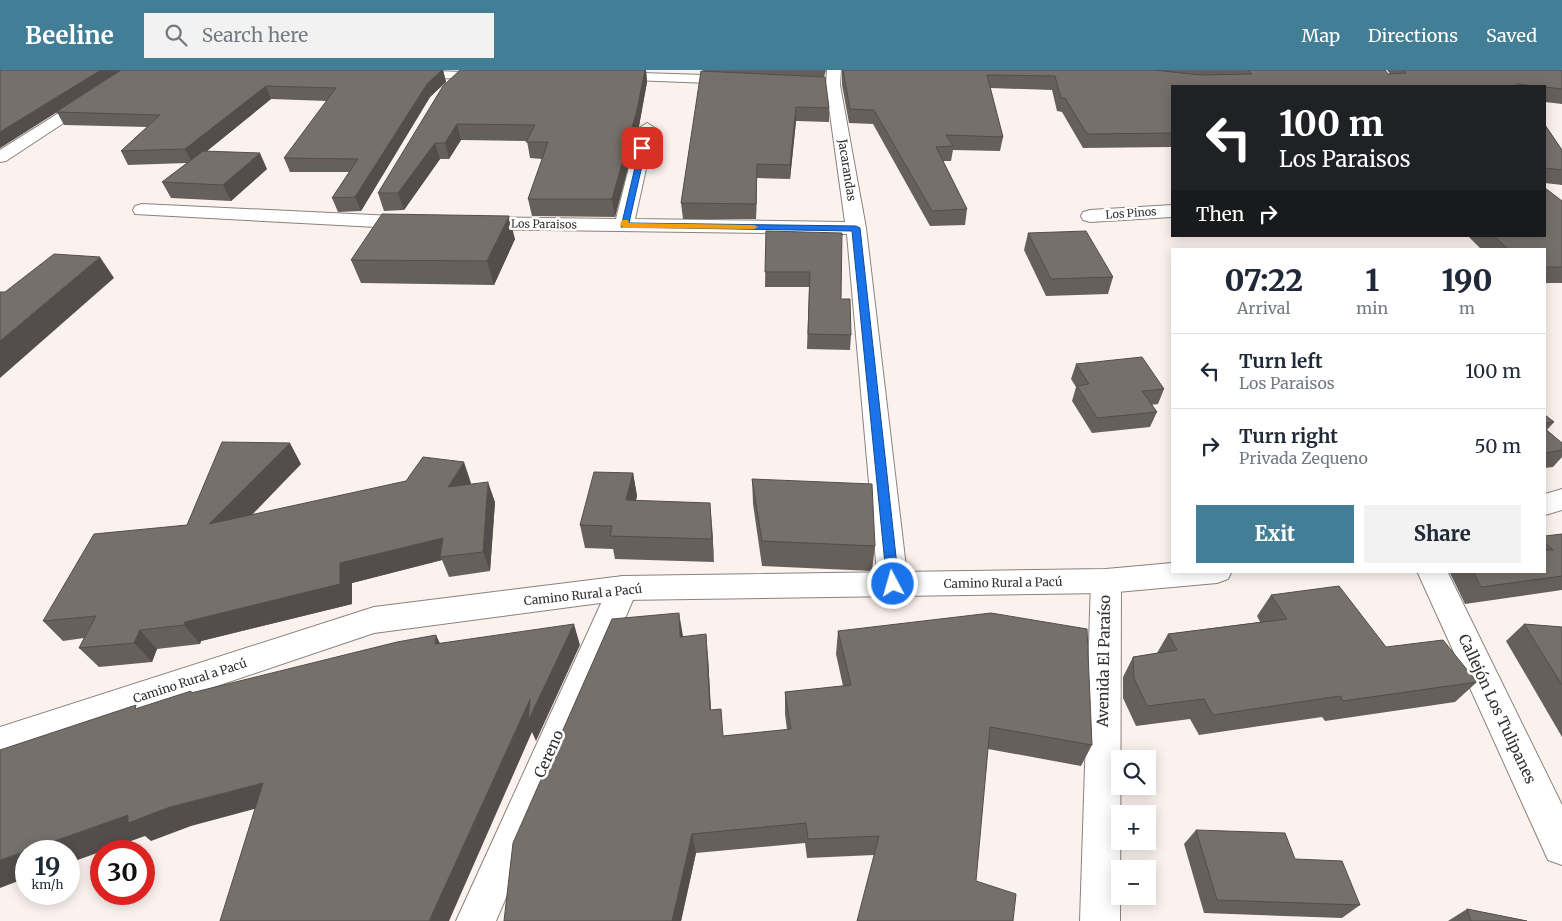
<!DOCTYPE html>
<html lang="en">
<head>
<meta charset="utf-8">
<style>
	:root { --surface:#fff; --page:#f2f2f3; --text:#1f2937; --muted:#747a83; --line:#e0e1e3; --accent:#427e95 }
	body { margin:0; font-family:Merriweather,serif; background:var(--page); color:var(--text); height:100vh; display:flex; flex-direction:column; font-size:19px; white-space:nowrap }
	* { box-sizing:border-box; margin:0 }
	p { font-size:16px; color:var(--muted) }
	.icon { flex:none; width:28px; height:28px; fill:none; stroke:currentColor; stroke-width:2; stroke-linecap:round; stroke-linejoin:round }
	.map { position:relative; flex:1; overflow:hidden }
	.drawer { position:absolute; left:1171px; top:178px; width:375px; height:325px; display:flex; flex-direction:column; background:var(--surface); border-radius:0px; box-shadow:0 2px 12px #0003 }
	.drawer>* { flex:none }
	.hud { position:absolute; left:1171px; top:15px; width:375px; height:152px; border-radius:0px; box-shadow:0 2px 12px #0003; background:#202124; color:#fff; overflow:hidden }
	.tools { position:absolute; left:1111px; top:680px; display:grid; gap:10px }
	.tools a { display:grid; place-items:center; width:45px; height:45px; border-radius:0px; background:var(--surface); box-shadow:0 2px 12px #0003; font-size:25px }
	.speed { position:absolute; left:15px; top:770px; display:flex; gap:10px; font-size:25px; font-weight:700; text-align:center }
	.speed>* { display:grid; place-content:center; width:65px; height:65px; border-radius:50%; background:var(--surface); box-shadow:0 2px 12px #0003; line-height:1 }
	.speed small { font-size:12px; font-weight:400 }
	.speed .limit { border:8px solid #d22; background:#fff; color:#111 }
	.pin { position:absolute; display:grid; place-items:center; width:42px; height:42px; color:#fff; margin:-21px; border-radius:10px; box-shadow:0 2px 8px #0006 }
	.me { position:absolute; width:55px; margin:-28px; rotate:354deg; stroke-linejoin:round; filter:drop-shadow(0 0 4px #0008) }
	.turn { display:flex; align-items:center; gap:18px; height:105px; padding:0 25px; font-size:22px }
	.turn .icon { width:65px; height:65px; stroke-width:2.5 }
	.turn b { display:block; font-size:35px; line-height:42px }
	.then { display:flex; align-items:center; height:48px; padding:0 25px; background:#0003; gap:10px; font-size:19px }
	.eta { display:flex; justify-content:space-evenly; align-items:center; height:85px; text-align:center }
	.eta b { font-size:30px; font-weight:800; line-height:35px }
	.cta { display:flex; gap:10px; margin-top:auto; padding:10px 25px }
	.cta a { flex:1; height:58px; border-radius:0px; background:var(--accent); color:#fff; font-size:20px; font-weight:800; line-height:58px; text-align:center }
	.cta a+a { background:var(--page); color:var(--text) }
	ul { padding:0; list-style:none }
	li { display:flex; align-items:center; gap:15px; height:75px; padding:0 25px; border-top:1px solid var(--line) }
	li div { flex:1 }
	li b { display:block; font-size:19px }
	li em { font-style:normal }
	header { display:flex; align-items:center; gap:30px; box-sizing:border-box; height:70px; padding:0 25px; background:var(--accent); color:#fff }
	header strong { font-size:24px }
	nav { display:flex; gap:28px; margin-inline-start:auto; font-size:18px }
	.search { width:350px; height:45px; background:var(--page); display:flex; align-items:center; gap:12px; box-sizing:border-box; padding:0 18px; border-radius:0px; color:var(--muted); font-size:19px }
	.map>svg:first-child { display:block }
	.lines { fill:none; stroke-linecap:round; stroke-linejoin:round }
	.minor-casing { stroke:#8a827e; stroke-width:2 }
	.tertiary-casing { stroke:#8a827e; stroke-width:2 }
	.minor { fill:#fff; fill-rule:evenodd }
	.tertiary { fill:#fff; fill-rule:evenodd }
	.wall { fill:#65605c }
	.shaded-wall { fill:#534e4b }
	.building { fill:#76706b; stroke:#534e4b }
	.route { fill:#1a73e8; stroke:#114b97 }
	.slow { fill:#f59e0b }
	.labels { text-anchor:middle; stroke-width:5; stroke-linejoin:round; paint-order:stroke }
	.far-street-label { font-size:11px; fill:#33302f; stroke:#fff }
	.street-label { font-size:12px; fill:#33302f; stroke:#fff }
	.near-street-label { font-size:15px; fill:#33302f; stroke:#fff }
</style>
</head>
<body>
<header>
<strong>Beeline</strong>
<div class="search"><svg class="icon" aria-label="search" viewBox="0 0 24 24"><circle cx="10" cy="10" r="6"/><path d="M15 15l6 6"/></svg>Search here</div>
<nav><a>Map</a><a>Directions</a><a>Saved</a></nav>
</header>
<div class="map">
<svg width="1562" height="851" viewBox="0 0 1562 851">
	<rect width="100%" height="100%" fill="#fbf2ee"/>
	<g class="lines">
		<!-- minor casing -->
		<g class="minor-casing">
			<g id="minor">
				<path d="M 127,0 L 144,0 L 6,91 L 0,92 L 0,80 Z"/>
				<path d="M 332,0 C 353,0 493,0 499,6 L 492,10 L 339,4 Z"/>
				<path d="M 827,0 L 841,0 L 840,15 L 866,158 L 908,514 L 904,522 L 893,526 L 882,522 L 878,514 L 847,164 L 475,159 L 468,157 L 465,153 L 468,149 L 475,147 L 616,149 L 639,58 L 647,53 L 655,58 L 635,149 L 845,152 L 826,15 Z"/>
				<path d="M 610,2 L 737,6 L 744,10 L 737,14 L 605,9 L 603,6 Z"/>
				<path d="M 142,134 L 414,147 L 421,149 L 424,153 L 421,157 L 414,159 L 135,144 L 133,140 L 135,136 Z"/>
				<path d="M 1172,135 L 1172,147 L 1090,152 L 1083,150 L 1081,146 L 1083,142 L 1090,140 Z"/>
				<path d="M 1106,499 L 1117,503 L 1121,511 L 1120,851 L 1080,851 L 1091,511 L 1095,503 Z"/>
				<path d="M 1417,501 L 1447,501 L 1562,735 L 1562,795 L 1548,790 Z"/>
				<path d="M 623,506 L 634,509 L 638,518 L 496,851 L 456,851 L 608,518 L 612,509 Z"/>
			</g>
		</g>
		<!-- tertiary casing -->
		<g class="tertiary-casing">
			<g id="tertiary">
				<path d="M 1562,419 L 1562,440 L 1545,445 L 1545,424 Z"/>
				<path d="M 1172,493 L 1172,501 L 1232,501 L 1228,509 L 1217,513 L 1106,523 L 623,530 L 374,563 L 0,689 L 0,657 L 374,537 L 623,506 L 1106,499 Z"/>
			</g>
		</g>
		<!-- minor -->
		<use href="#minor" class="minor"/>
		<!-- tertiary -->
		<use href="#tertiary" class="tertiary"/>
	</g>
	<!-- wall -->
	<g class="wall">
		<path d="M 0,0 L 443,0 L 446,12 L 430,27 L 361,141 L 338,142 L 332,128 L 349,102 L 290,102 L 284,88 L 327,31 L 271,29 L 207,81 L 267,99 L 231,131 L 171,128 L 162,112 L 187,93 L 128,95 L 121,81 L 147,57 L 64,55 L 57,42 L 0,78 Z"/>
		<path d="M 460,0 L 650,0 L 646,0 L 647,12 L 639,56 L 615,147 L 532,146 L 528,129 L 542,89 L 530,88 L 527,71 L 461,70 L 449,89 L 440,89 L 404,140 L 384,141 L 378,123 Z"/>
		<path d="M 703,0 L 826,0 L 824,7 L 829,38 L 829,52 L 796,51 L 790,109 L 757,108 L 756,149 L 683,149 L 681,133 Z"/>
		<path d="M 842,0 L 1385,0 L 1388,4 L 1390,4 L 1387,0 L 1562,0 L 1562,34 L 1545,32 L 1545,16 L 1172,16 L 1172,77 L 1083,78 L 1062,42 L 1057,41 L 1052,20 L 990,18 L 1003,67 L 1000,81 L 953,80 L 951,91 L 943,91 L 967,139 L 965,155 L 930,156 L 873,54 L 849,53 L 842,15 Z"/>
		<path d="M 1545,55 L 1562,80 L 1562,115 L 1545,113 Z"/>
		<path d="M 1562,131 L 1562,213 L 1545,213 L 1545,179 L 1481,179 L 1468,166 L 1545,166 Z"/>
		<path d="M 766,161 L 841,229 L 851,265 L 850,280 L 807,279 L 809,217 L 765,217 Z"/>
		<path d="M 1028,163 L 1113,207 L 1108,224 L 1046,226 L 1024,180 Z"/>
		<path d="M 515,169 L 494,215 L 361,213 L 351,190 Z"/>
		<path d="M 1076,294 L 1164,319 L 1158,334 L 1151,335 L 1157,342 L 1150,357 L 1092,363 L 1072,331 L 1076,317 L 1071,309 Z"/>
		<path d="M 1545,345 L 1554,352 L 1547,360 L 1562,373 L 1562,387 L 1553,397 L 1545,398 Z"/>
		<path d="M 301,394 L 251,445 L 471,413 L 470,415 L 495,432 L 490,501 L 449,507 L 442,490 L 352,513 L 352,534 L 201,571 L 200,574 L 157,579 L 152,592 L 99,597 L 79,578 L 84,568 L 63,571 L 43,551 L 187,455 Z"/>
		<path d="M 633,403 L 637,426 L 636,430 L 712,456 L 714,492 L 615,489 L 613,479 L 585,478 L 580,455 Z"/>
		<path d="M 752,409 L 875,476 L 872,501 L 762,496 L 753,434 Z"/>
		<path d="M 1562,464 L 1562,520 L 1465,534 L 1449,501 L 1545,501 L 1545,466 Z"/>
		<path d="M 1271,525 L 1386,577 L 1477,612 L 1455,632 L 1325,651 L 1322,647 L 1199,665 L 1190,649 L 1136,656 L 1123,628 L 1123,607 L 1133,587 L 1157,583 L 1168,564 L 1260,552 L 1257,546 Z"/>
		<path d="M 1524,554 L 1562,557 L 1562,667 L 1506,571 Z"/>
		<path d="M 838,561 L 1092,675 L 1081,696 L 988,679 L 874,785 L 807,788 L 805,773 L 696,783 L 681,851 L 504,851 L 683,567 L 708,587 L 711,640 L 723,666 L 787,660 L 785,644 L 785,622 L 843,616 L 836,584 Z"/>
		<path d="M 1196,760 L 1295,789 L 1360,835 L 1342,848 L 1204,843 L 1184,774 Z"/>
		<path d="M 1467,839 L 1527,851 L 1448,851 Z"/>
	</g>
	<!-- shaded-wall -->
	<g class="shaded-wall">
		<path d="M 101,0 L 123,0 L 0,78 L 0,62 Z"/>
		<path d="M 442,0 L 443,0 L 446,12 L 430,27 L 361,141 L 355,127 L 427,14 Z"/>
		<path d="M 645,0 L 646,0 L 647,12 L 639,56 L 615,147 L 612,129 Z"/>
		<path d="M 266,16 L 271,29 L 192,93 L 185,79 Z"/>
		<path d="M 796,37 L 796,51 L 790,109 L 790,95 Z"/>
		<path d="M 457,54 L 461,70 L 449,89 L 445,73 Z"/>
		<path d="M 435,73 L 440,89 L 404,140 L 398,123 Z"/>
		<path d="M 260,83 L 267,99 L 231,131 L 223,115 Z"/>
		<path d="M 757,94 L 757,108 L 756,149 L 756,134 Z"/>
		<path d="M 509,146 L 515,169 L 494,215 L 487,191 Z"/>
		<path d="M 100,187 L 114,208 L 0,308 L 0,271 Z"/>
		<path d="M 290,373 L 301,394 L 224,474 L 209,454 Z"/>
		<path d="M 464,392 L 471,413 L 456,437 L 448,417 Z"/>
		<path d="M 633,403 L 637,426 L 630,453 L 626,430 Z"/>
		<path d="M 488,412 L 495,432 L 490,501 L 483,482 Z"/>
		<path d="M 710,433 L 712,456 L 714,492 L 712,469 Z"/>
		<path d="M 443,468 L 440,487 L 442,490 L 352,513 L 352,534 L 201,571 L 200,574 L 184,555 L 185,552 L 340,493 Z"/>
		<path d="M 679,543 L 683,566 L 683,590 L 680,567 Z"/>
		<path d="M 574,554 L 580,575 L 536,671 L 532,662 L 449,851 L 429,851 L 530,629 Z"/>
		<path d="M 140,560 L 157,579 L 152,592 L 134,573 Z"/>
		<path d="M 706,564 L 708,587 L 712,662 L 710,640 Z"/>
		<path d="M 436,565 L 446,586 L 435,574 Z"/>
		<path d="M 263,713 L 280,732 L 191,756 L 151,771 L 145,766 L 69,793 L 69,781 L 26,781 L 128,745 L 170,737 Z"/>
		<path d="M 692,764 L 696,783 L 681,851 L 672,851 Z"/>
		<path d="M 26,781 L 26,808 L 0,818 L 0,790 Z"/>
	</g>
	<!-- building -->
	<g class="building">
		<path d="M 0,0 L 101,0 L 0,62 Z"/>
		<path d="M 121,0 L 442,0 L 427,14 L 355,127 L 332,128 L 358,89 L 284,88 L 336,18 L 266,16 L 185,79 L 121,81 L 160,45 L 56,42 Z"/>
		<path d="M 460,0 L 645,0 L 637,40 L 612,129 L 528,129 L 548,72 L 526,72 L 535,55 L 457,54 L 445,73 L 435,73 L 398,123 L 378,123 L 443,16 Z"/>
		<path d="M 843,0 L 1154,0 L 1201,5 L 1252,4 L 1248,0 L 1385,0 L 1388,4 L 1406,3 L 1404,0 L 1562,0 L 1562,19 L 1545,17 L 1545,16 L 1534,16 L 1517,14 L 1518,16 L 1172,16 L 1172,63 L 1087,64 L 1065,28 L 1061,28 L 1055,6 L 987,5 L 1003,67 L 946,65 L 953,76 L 936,77 L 967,139 L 932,141 L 874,40 L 850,39 Z"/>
		<path d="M 701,1 L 825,7 L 829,38 L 796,37 L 790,95 L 757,94 L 756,134 L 681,133 Z"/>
		<path d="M 1545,55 L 1562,80 L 1562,100 L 1545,98 Z"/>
		<path d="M 203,81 L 260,83 L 223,115 L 162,112 Z"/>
		<path d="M 1545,118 L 1562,131 L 1562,197 L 1545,197 L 1545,179 L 1508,179 L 1494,166 L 1545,166 Z"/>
		<path d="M 382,144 L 509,146 L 487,191 L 351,190 Z"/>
		<path d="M 766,161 L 842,163 L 841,229 L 850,229 L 851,265 L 808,264 L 810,202 L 765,202 Z"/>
		<path d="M 1086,161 L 1113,207 L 1051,209 L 1028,163 Z"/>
		<path d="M 54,184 L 100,187 L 0,271 L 0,222 L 5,222 Z"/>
		<path d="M 1142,287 L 1164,319 L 1142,321 L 1157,342 L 1097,348 L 1077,316 L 1089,314 L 1076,294 Z"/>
		<path d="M 1545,345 L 1554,352 L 1545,353 Z"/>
		<path d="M 1545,359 L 1562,373 L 1562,380 L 1545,383 Z"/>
		<path d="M 222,372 L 290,373 L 209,454 L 406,411 L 423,387 L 464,392 L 448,417 L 488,412 L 483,482 L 440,487 L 443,468 L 340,493 L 340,514 L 185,552 L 184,555 L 140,560 L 134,573 L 79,578 L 96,546 L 43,551 L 94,464 L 187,455 Z"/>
		<path d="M 594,402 L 633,403 L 626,430 L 710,433 L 712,469 L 610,466 L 612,456 L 580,455 Z"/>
		<path d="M 752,409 L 872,414 L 875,476 L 762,471 Z"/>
		<path d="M 1562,464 L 1562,506 L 1481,517 L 1473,501 L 1545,501 L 1545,480 L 1553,480 L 1545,473 L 1545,466 Z"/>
		<path d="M 1339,516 L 1386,577 L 1443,570 L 1477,612 L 1343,631 L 1340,626 L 1213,645 L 1204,629 L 1147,636 L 1134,608 L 1133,587 L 1177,580 L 1168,564 L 1287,549 L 1271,525 Z"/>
		<path d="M 679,543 L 680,567 L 706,564 L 710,640 L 721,639 L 723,666 L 791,659 L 785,622 L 851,615 L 838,561 L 991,543 L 1087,559 L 1092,675 L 990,657 L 976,811 L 1016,824 L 1013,851 L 857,851 L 879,766 L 808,769 L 806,753 L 692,764 L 672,851 L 504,851 L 513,773 L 612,549 Z"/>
		<path d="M 574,554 L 528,651 L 530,629 L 429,851 L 220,851 L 263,713 L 170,737 L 128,753 L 128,745 L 0,790 L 0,680 L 136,635 L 135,639 L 191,621 L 191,623 L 397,572 L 436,565 L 435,574 Z"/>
		<path d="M 1524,554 L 1562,557 L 1562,615 Z"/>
		<path d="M 1196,760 L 1285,763 L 1295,789 L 1342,791 L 1360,835 L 1217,830 Z"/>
		<path d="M 1467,839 L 1527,851 L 1471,851 Z"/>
	</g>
	<!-- route -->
	<path class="route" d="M 640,76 L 646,78 L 629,153 L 856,156 L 860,158 L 899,514 L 897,518 L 888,518 L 887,514 L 852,161 L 621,157 Z"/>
	<!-- slow -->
	<path class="slow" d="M 622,150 L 628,150 L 629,153 L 754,155 L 758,157 L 754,159 L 624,158 L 620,155 Z"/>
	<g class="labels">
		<!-- far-street labels -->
		<g class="far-street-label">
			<text transform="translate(1131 143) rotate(-4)" y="4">Los Pinos</text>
			<text transform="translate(544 154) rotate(1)" y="4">Los Paraisos</text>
		</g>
		<!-- street labels -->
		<g class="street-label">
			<text transform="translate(847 100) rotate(81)" y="4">Jacarandas</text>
			<text transform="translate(1003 513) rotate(-1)" y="4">Camino Rural a Pacú</text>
			<text transform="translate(583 525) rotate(-6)" y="4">Camino Rural a Pacú</text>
			<text transform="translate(190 611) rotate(-18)" y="4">Camino Rural a Pacú</text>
		</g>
		<!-- near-street labels -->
		<g class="near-street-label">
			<text transform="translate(1104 591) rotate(-89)" y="5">Avenida El Paraíso</text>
			<text transform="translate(1497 639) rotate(65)" y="5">Callejón Los Tulipanes</text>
			<text transform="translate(549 684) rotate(-66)" y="5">Cereno</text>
		</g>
	</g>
</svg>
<div class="tools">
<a><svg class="icon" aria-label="search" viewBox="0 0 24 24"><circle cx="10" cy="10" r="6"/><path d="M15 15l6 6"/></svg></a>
<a>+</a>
<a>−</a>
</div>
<div class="speed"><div>19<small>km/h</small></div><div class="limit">30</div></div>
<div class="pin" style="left:642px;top:78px;background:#d93025"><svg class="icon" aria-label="arrive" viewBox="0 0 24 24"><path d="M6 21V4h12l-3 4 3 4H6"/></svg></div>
<svg class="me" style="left:893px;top:514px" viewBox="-20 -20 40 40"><circle r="17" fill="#1a73e8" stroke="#fff" stroke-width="3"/><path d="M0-11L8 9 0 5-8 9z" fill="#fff"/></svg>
<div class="hud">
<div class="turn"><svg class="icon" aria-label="left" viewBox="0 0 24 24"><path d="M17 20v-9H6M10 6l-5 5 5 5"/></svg><div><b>100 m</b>Los Paraisos</div></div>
<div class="then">Then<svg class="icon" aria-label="right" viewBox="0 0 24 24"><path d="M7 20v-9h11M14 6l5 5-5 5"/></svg></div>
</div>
<section class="drawer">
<div class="eta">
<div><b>07:22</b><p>Arrival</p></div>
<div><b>1</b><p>min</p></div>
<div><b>190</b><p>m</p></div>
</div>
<ul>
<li><svg class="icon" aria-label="left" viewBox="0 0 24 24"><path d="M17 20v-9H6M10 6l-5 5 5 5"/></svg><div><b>Turn left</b><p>Los Paraisos</p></div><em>100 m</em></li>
<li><svg class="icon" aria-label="right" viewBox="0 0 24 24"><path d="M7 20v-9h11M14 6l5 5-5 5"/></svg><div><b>Turn right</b><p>Privada Zequeno</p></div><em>50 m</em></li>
</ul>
<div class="cta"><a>Exit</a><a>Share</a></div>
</section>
</div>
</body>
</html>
